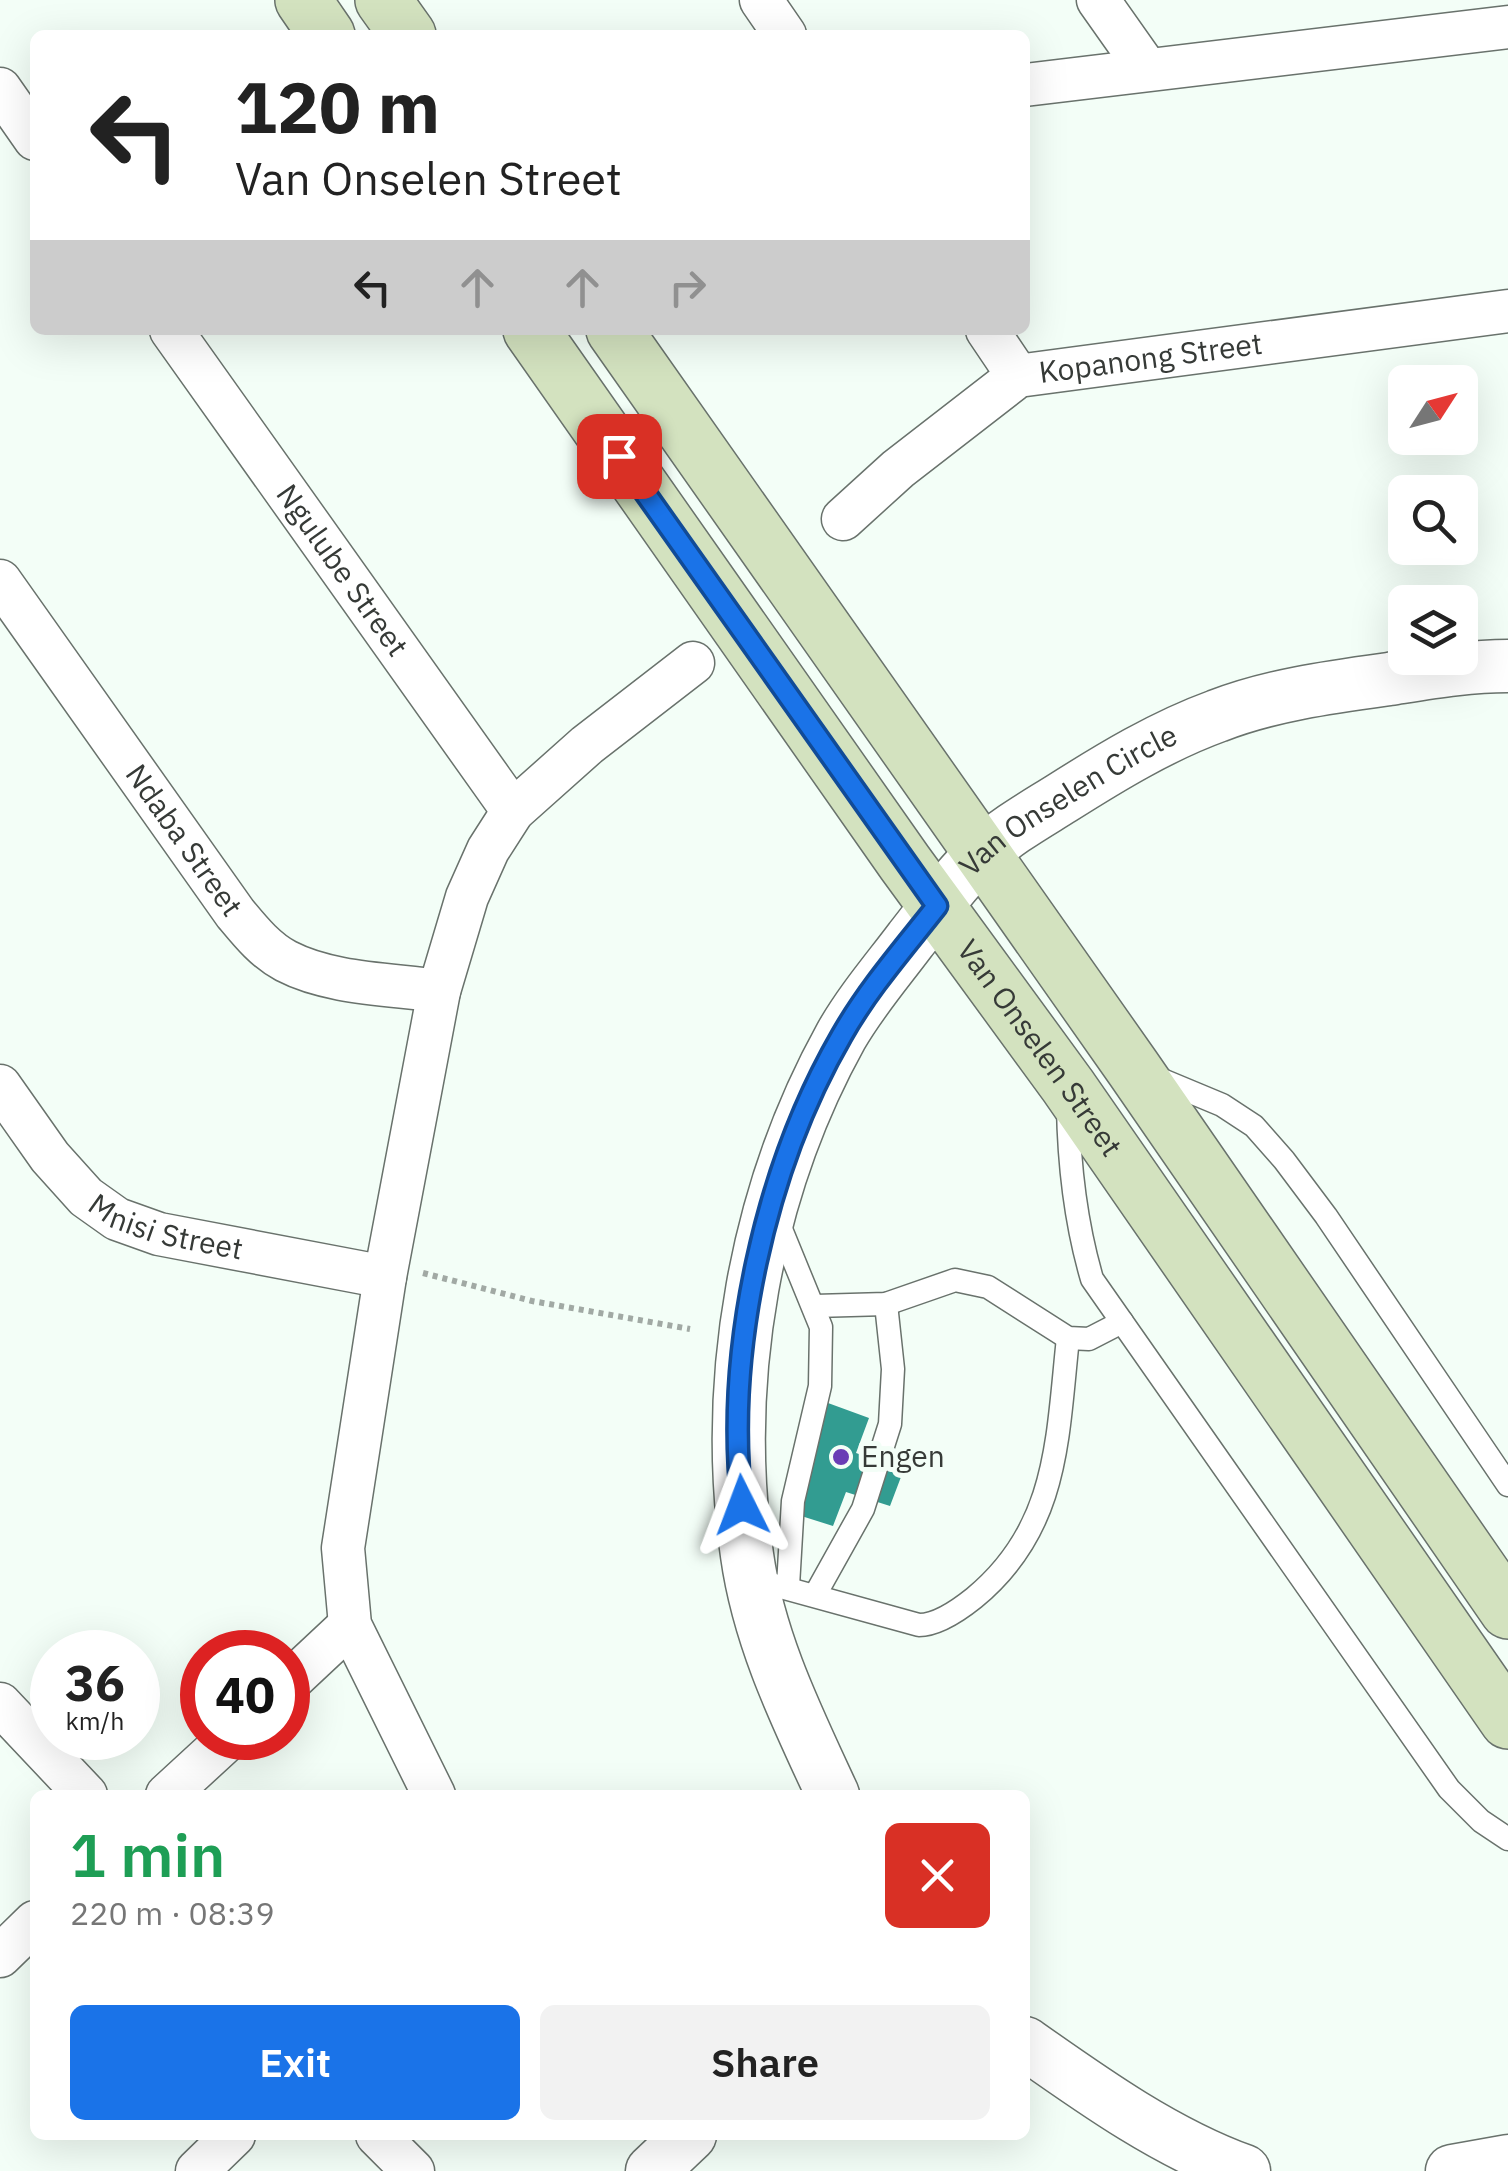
<!DOCTYPE html>
<html lang="en">
<head>
<meta charset="utf-8">
<style>
	:root { --surface:#fff; --page:#f2f2f2; --text:#222; --muted:#767676; --accent:#1a73e8 }
	body { margin:0; font-family:"IBM Plex Sans",sans-serif; background:var(--page); color:var(--text); height:100vh; display:flex; flex-direction:column; font-size:38px; white-space:nowrap }
	* { box-sizing:border-box; margin:0 }
	p { font-size:32px; color:var(--muted) }
	.icon { flex:none; width:55px; height:55px; fill:none; stroke:currentColor; stroke-width:2; stroke-linecap:round; stroke-linejoin:round }
	.map { position:relative; flex:1; overflow:hidden }
	.sheet { position:absolute; left:30px; top:1790px; width:1000px; height:350px; display:flex; flex-direction:column; background:var(--surface); border-radius:15px; box-shadow:0 10px 40px #0002 }
	.sheet>* { flex:none }
	.hud { position:absolute; left:30px; top:30px; width:1000px; height:305px; border-radius:15px; box-shadow:0 10px 40px #0002; background:#fff; color:var(--text); overflow:hidden }
	.needle { width:65px; rotate:54deg }
	.controls { position:absolute; left:1388px; top:365px; display:grid; gap:20px }
	.controls a { display:grid; place-items:center; width:90px; height:90px; border-radius:15px; background:var(--surface); box-shadow:0 10px 40px #0002; font-size:50px }
	.speed { position:absolute; left:30px; top:1630px; display:flex; gap:20px; font-size:50px; font-weight:700; text-align:center }
	.speed>* { display:grid; place-content:center; width:130px; height:130px; border-radius:50%; background:var(--surface); box-shadow:0 10px 40px #0002; line-height:1 }
	.speed small { font-size:25px; font-weight:400 }
	.speed .limit { border:15px solid #d22; background:#fff; color:#111 }
	.pin { position:absolute; display:grid; place-items:center; width:85px; height:85px; color:#fff; margin:-42px; border-radius:20px; box-shadow:0 5px 15px #0006 }
	.me { position:absolute; width:110px; margin:-55px; rotate:357deg; stroke-linejoin:round; filter:drop-shadow(0 0 8px #0008) }
	.turn { display:flex; align-items:center; gap:35px; height:210px; padding:0 40px; font-size:45px }
	.turn .icon { width:130px; height:130px; stroke-width:2.5 }
	.turn b { display:block; font-size:70px; line-height:85px }
	.lanes { display:flex; align-items:center; height:95px; padding:0 40px; background:#0003; justify-content:center; gap:50px; direction:ltr }
	.lanes .off { opacity:.35 }
	.round { display:grid; place-items:center; flex:none; width:105px; height:105px; border-radius:15px; background:var(--page) }
	.summary { display:flex; align-items:center; justify-content:space-between; height:170px; padding:0 40px }
	h1 { font-size:60px; font-weight:600; line-height:75px; color:#1e9e55 }
	.primary-button { display:flex; gap:20px; margin-top:auto; padding:20px 40px }
	.primary-button a { flex:1; height:115px; border-radius:15px; background:var(--accent); color:#fff; font-size:40px; font-weight:600; line-height:115px; text-align:center }
	.primary-button a+a { background:var(--page); color:var(--text) }
	.map>svg:first-child { display:block }
	.building { fill:#329c91 }
	.lines { fill:none; stroke-linecap:round; stroke-linejoin:round }
	.service-casing { stroke:#69726c; stroke-width:25 }
	.minor-casing { stroke:#69726c; stroke-width:45 }
	.tertiary-casing { stroke:#69726c; stroke-width:55 }
	.secondary-casing { stroke:#69726c; stroke-width:58 }
	.path { stroke:#a1a9a4; stroke-width:6; stroke-dasharray:5 5; stroke-linecap:butt }
	.service { stroke:#fff; stroke-width:22 }
	.minor { stroke:#fff; stroke-width:42 }
	.tertiary { stroke:#fff; stroke-width:52 }
	.secondary { stroke:#d3e2bf; stroke-width:55 }
	.route-casing { stroke:#114b97; stroke-width:25 }
	.route { stroke:#1a73e8; stroke-width:18 }
	.poi-dot { fill:#693db5; stroke:#f3fef7; stroke-width:4 }
	.labels { text-anchor:middle; stroke-width:10; stroke-linejoin:round; paint-order:stroke }
	.street-label { font-size:30px; fill:#363a37; stroke:#f3fef7 }
	.poi-label { font-size:30px; fill:#363a37; stroke:#f3fef7; text-anchor:start }
</style>
</head>
<body>
<div class="map">
<svg width="1508" height="2171" viewBox="0 0 1508 2171">
	<rect width="100%" height="100%" fill="#f3fef7"/>
	<!-- building -->
	<path class="building" d="M 828,1403 L 869,1418 L 856,1453 L 904,1469 L 890,1506 L 846,1492 L 833,1526 L 795,1514 Z"/>
	<g class="lines">
		<!-- service casing -->
		<g class="service-casing">
			<g id="service">
				<path d="M 1150,1075 L 1222,1105 L 1254,1126 L 1284,1160 L 1326,1216 L 1508,1485"/>
				<path d="M 1068,1106 C 1069,1166 1075,1221 1092,1279 L 1449,1789 L 1481,1821 L 1508,1839"/>
				<path d="M 778,1222 L 821,1327 L 820,1386 L 793,1501 L 788,1586"/>
				<path d="M 815,1306 L 886,1304 L 955,1280 L 988,1287 L 1068,1338 L 1089,1339 L 1122,1322"/>
				<path d="M 752,1579 L 919,1625 C 938,1625 959,1610 974,1598 C 1059,1528 1057,1439 1068,1338"/>
				<path d="M 815,1595 L 863,1509 L 890,1424 L 893,1369 L 886,1304"/>
			</g>
		</g>
		<!-- minor casing -->
		<g class="minor-casing">
			<g id="minor">
				<path d="M 761,0 L 785,35"/>
				<path d="M 1098,0 L 1146,68"/>
				<path d="M 1025,85 L 1508,27"/>
				<path d="M 0,89 L 35,139"/>
				<path id="s1" d="M 171,330 L 513,811"/>
				<path d="M 987,330 L 1018,376"/>
				<path id="s2" d="M 843,519 L 898,469 L 1018,376 L 1508,311"/>
				<path id="s3" d="M 0,581 L 235,913 C 250,931 265,950 286,961 C 330,984 390,984 439,991"/>
				<path id="s4" d="M 0,1086 L 50,1157 L 86,1197 L 117,1219 L 159,1234 L 385,1277"/>
				<path d="M 288,1683 L 350,1625"/>
				<path d="M 0,1704 L 86,1795"/>
				<path d="M 167,1795 L 229,1738"/>
				<path d="M 434,1795 L 350,1625 L 343,1548 L 385,1277 L 439,991 L 467,897 L 488,850 L 513,811 L 587,745 L 693,663"/>
				<path d="M 0,1956 L 35,1922"/>
				<path d="M 377,2135 L 413,2171"/>
				<path d="M 197,2171 L 234,2135"/>
			</g>
		</g>
		<!-- tertiary casing -->
		<g class="tertiary-casing">
			<g id="tertiary">
				<path id="s5" d="M 833,1795 C 797,1717 759,1641 747,1555 C 722,1380 755,1191 841,1036 C 861,1001 887,971 911,939 C 934,910 956,878 983,853 C 1006,831 1035,815 1062,798 C 1111,767 1162,736 1217,716 C 1271,695 1331,687 1389,679 C 1428,673 1468,666 1508,666"/>
				<path d="M 1025,2043 C 1093,2091 1166,2143 1244,2171"/>
				<path d="M 652,2171 L 690,2135"/>
				<path d="M 1452,2171 L 1508,2161"/>
			</g>
		</g>
		<!-- secondary casing -->
		<g class="secondary-casing">
			<g id="secondary">
				<path d="M 303,0 L 327,35"/>
				<path d="M 383,0 L 408,35"/>
				<path id="s6" d="M 531,330 L 905,863 L 1068,1086 L 1508,1721"/>
				<path d="M 614,330 L 1133,1068 L 1508,1611"/>
			</g>
		</g>
		<!-- path -->
		<path class="path" d="M 423,1273 L 532,1301 L 690,1329"/>
		<!-- service -->
		<use href="#service" class="service"/>
		<!-- minor -->
		<use href="#minor" class="minor"/>
		<!-- tertiary -->
		<use href="#tertiary" class="tertiary"/>
		<!-- secondary -->
		<use href="#secondary" class="secondary"/>
	</g>
	<g class="lines">
		<!-- route casing -->
		<g class="route-casing">
			<path id="route" d="M 619,456 L 937,906 C 904,948 868,989 842,1035 C 765,1168 724,1352 742,1505"/>
		</g>
		<!-- route -->
		<use href="#route" class="route"/>
	</g>
	<!-- markers -->
	<circle class="poi-dot" cx="841" cy="1457" r="10"/>
	<g class="labels">
		<!-- street labels -->
		<g class="street-label">
			<text dy="10" stroke="none"><textPath href="#s2" startOffset="360">Kopanong Street</textPath></text>
			<text dy="10" stroke="none"><textPath href="#s1" startOffset="295">Ngulube Street</textPath></text>
			<text dy="10" stroke="none"><textPath href="#s5" startOffset="1125">Van Onselen Circle</textPath></text>
			<text dy="10" stroke="none"><textPath href="#s3" startOffset="318">Ndaba Street</textPath></text>
			<text dy="10" stroke="none"><textPath href="#s6" startOffset="880">Van Onselen Street</textPath></text>
			<text dy="10" stroke="none"><textPath href="#s4" startOffset="228">Mnisi Street</textPath></text>
		</g>
		<!-- poi labels -->
		<g class="poi-label">
			<text x="861" y="1467">Engen</text>
		</g>
	</g>
</svg>
<div class="controls">
<a><svg class="needle" viewBox="-14 -14 28 28"><path d="M0-13l5 13h-10z" fill="#e53935"/><path d="M0 13l5-13h-10z" fill="#767676"/></svg></a>
<a><svg class="icon" aria-label="search" viewBox="0 0 24 24"><circle cx="10" cy="10" r="6"/><path d="M15 15l6 6"/></svg></a>
<a><svg class="icon" aria-label="layers" viewBox="0 0 24 24"><path d="M12 4l9 5-9 5-9-5zM3 14l9 5 9-5"/></svg></a>
</div>
<div class="speed"><div>36<small>km/h</small></div><div class="limit">40</div></div>
<div class="pin" style="left:619px;top:456px;background:#d93025"><svg class="icon" aria-label="arrive" viewBox="0 0 24 24"><path d="M6 21V4h12l-3 4 3 4H6"/></svg></div>
<svg class="me" style="left:742px;top:1505px" viewBox="-20 -20 40 40"><path d="M0-17L14 15 0 8-14 15z" fill="#1a73e8" stroke="#fff" stroke-width="4"/></svg>
<div class="hud">
<div class="turn"><svg class="icon" aria-label="left" viewBox="0 0 24 24"><path d="M17 20v-9H6M10 6l-5 5 5 5"/></svg><div><b>120 m</b>Van Onselen Street</div></div>
<div class="lanes"><svg class="icon" aria-label="left" viewBox="0 0 24 24"><path d="M17 20v-9H6M10 6l-5 5 5 5"/></svg><svg class="icon off" aria-label="ahead" viewBox="0 0 24 24"><path d="M12 20V5M6 11l6-6 6 6"/></svg><svg class="icon off" aria-label="ahead" viewBox="0 0 24 24"><path d="M12 20V5M6 11l6-6 6 6"/></svg><svg class="icon off" aria-label="right" viewBox="0 0 24 24"><path d="M7 20v-9h11M14 6l5 5-5 5"/></svg></div>
</div>
<section class="sheet">
<div class="summary"><div><h1>1 min</h1><p>220 m · 08:39</p></div><a class="round" style="background:#d93025;color:#fff"><svg class="icon" aria-label="close" viewBox="0 0 24 24"><path d="M6 6l12 12M18 6L6 18"/></svg></a></div>
<div class="primary-button"><a>Exit</a><a>Share</a></div>
</section>
</div>
</body>
</html>
